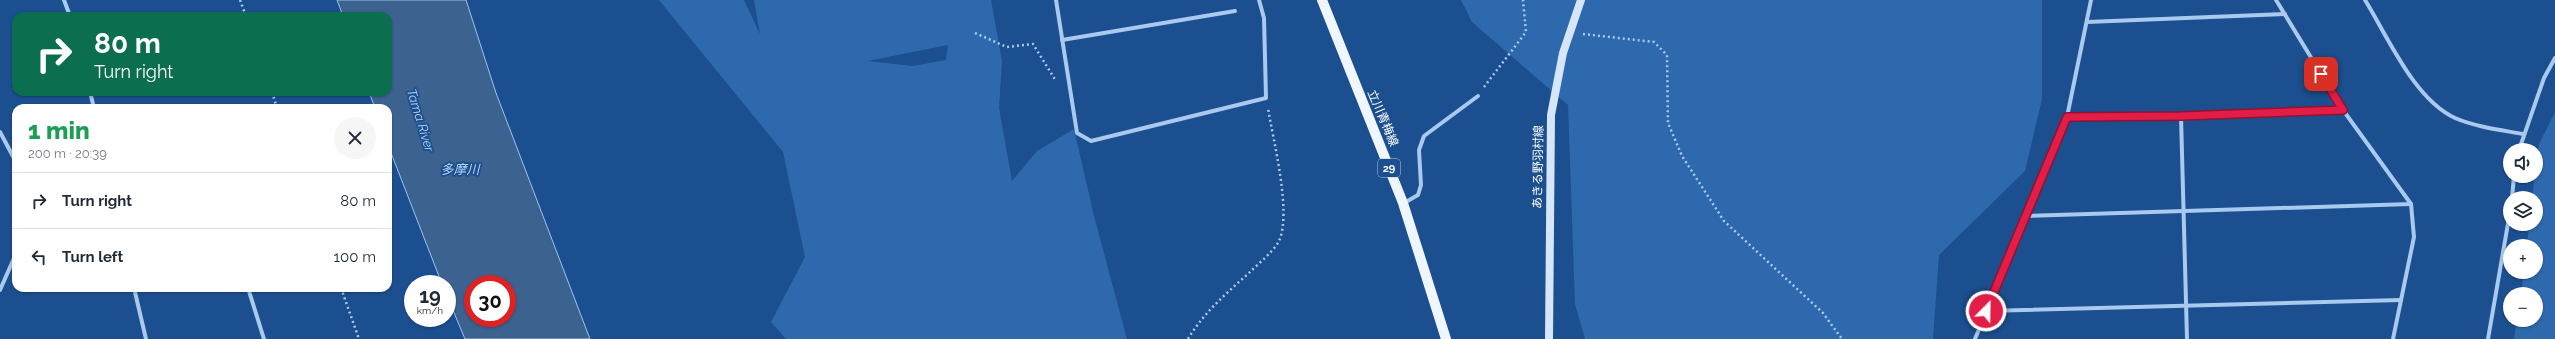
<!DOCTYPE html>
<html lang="en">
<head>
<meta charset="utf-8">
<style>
	:root { --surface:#fff; --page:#f6f6f7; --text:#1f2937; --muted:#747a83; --line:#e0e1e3 }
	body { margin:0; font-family:Raleway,"Noto Sans JP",sans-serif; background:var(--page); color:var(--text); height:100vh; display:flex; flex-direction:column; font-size:15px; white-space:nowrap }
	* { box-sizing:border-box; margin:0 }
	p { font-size:13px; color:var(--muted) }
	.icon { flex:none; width:22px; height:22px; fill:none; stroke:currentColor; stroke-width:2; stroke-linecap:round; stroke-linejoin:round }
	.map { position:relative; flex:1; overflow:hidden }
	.sheet { position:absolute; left:12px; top:104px; width:380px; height:188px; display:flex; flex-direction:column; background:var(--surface); border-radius:12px; box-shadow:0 1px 3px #0004 }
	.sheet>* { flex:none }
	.top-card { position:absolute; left:12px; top:12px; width:380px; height:84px; border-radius:12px; box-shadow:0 1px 3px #0004; background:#0b6e4f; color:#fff; overflow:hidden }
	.buttons { position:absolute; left:2503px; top:143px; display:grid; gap:8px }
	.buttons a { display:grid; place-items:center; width:40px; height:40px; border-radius:50%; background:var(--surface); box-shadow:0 1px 3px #0004; font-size:20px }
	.speed { position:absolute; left:404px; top:275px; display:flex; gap:8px; font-size:20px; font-weight:700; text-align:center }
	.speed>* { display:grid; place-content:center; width:52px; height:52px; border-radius:50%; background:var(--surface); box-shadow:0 1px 3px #0004; line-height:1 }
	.speed small { font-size:10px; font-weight:400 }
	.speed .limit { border:6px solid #d22; background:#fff; color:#111 }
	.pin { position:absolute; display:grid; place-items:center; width:34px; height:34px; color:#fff; margin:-17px; border-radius:8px; box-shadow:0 2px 6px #0006 }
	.me { position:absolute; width:44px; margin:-22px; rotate:23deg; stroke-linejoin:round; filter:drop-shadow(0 0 3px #0008) }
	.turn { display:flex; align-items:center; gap:14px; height:84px; padding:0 16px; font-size:18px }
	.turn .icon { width:52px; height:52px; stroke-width:2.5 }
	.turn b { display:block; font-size:28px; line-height:34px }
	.round { display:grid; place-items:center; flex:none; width:42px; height:42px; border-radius:21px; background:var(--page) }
	.head { display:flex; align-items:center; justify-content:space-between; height:68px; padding:0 16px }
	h1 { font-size:24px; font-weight:800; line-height:30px; color:#1e9e55 }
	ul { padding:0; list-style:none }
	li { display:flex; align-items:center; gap:12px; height:56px; padding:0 16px; border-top:1px solid var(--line) }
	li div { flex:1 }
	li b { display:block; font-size:15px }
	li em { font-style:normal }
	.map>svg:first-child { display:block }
	.green { fill:#2e69ad; fill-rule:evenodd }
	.water { fill:#3c6290; stroke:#9cc4f0; fill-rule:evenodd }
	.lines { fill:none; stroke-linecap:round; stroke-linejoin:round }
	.path { stroke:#a9c9ee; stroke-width:2.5; stroke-dasharray:2 3; stroke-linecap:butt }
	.street { stroke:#a9c9ee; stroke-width:4 }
	.secondary { stroke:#d6e6fa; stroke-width:8 }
	.primary { stroke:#f0f6ff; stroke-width:10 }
	.route-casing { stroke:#92132f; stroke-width:10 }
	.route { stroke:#e11d48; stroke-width:7 }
	.labels { text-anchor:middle; stroke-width:3.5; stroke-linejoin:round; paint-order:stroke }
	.shield { fill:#1b4f8f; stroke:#bbcadd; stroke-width:1 }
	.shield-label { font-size:11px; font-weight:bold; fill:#fff }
	.street-label { font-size:12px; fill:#fff; stroke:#1b4f8f }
	.water-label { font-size:13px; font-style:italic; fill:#b5d3f5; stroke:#1b4f8f }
</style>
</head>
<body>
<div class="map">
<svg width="2555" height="339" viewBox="0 0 2555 339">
	<rect width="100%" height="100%" fill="#1b4f8f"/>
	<!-- green -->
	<g class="green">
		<path d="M 659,0 L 744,0 L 760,34 L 754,0 L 991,0 L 1002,61 L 999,108 L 1012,181 L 1037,151 L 1074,129 L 1094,216 L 1127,339 L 786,339 L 771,322 L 805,257 L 783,152 ZM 948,45 L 946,60 L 913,66 L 868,61 Z"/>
		<path d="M 1461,0 L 2042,0 L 2042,99 L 2025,171 L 1939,255 L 1933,339 L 1585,339 L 1575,304 L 1568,105 L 1472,22 Z"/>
		<path d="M 2555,112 L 2555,339 L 2514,339 L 2517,320 L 2536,320 L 2536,294 L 2521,294 L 2524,272 L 2536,272 L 2536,246 L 2527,246 L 2529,224 L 2536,224 L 2536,198 L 2532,198 L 2539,144 Z"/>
	</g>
	<!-- water -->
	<path class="water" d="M 337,0 L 466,0 L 496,93 L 590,339 L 465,339 L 447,296 L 447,284 L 442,284 L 388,145 L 388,108 L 375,108 L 369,92 L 388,92 L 388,16 L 343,16 ZM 473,284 L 507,284 L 507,318 L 473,318 Z"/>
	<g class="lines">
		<!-- path -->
		<g class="path">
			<path d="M 240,0 L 246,16"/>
			<path d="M 975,33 L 1007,47 L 1033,44 L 1056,81"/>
			<path d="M 1583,34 L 1654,42 L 1667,55 L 1668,123 L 1682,156 L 1724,221 L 1823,313 L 1842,339"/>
			<path d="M 1484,87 L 1526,32 L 1523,0"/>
			<path d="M 272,92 L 277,108"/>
			<path d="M 341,288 L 359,339"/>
			<path d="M 1188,339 C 1204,312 1227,293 1250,272 C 1259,263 1273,252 1279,241 C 1292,212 1273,140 1268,108"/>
		</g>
		<!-- street -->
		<g class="street">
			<path d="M 64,0 L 70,16"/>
			<path d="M 1056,0 L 1077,133 L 1091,141 L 1266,98 L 1264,18 L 1259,0"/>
			<path d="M 2276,0 L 2343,110 L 2411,204 L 2414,237 L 2393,339"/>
			<path d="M 2365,0 C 2388,37 2414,99 2455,118 C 2476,127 2501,130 2523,134"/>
			<path d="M 2087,22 L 2285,14"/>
			<path d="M 1062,40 L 1235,11"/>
			<path d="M 90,92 L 94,108"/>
			<path d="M 2181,116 L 2187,339"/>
			<path d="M 2067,117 L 2181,116 L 2343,110"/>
			<path d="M 0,132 L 16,162"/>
			<path d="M 2519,150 L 2544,78 L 2555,58"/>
			<path d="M 2512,198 L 2514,176"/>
			<path d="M 1404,203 L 1418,195 L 1421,185 L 1419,150 L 1424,136 L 1478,96"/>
			<path d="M 2026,216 L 2411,204"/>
			<path d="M 134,288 L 146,339"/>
			<path d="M 248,288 L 264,339"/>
			<path d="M 0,290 L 15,256 L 16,248"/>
			<path d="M 1986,311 L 2401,300"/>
			<path d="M 1975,339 L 2067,117 L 2091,0"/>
			<path d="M 2488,339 L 2510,212"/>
		</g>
		<!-- secondary -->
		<path class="secondary" d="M 1549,339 L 1551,115 L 1563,53 L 1581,0"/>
		<!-- primary -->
		<path class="primary" d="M 1322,0 L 1403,203 L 1446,339"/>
	</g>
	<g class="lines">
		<!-- route casing -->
		<g class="route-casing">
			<path id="route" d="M 1986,311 L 2067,117 L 2181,116 L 2343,110 L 2321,74"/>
		</g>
		<!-- route -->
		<use href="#route" class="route"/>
	</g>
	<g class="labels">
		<!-- shield labels -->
		<rect class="shield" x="1378" y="159" width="22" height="18" rx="3"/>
		<g class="shield-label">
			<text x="1389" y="172">29</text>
		</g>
		<!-- street labels -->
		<g class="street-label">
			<text transform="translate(1383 118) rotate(67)" y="4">立川青梅線</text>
			<text transform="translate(1538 167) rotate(-89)" y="4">あきる野羽村線</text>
		</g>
		<!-- water labels -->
		<g class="water-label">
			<text transform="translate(421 120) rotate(73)" y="5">Tama River</text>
			<text x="460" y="174">多摩川</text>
		</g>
	</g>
</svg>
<div class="buttons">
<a><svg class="icon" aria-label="sound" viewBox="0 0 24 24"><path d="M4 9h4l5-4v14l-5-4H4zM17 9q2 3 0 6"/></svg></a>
<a><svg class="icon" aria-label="layers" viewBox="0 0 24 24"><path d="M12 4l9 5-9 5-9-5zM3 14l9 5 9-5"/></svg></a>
<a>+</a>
<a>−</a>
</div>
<div class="speed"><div>19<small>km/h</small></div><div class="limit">30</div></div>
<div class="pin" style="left:2321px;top:74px;background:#d93025"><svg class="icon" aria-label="arrive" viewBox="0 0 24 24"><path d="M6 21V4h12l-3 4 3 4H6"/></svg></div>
<svg class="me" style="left:1986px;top:311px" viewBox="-20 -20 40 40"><circle r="17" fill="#e11d48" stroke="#fff" stroke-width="3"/><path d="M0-11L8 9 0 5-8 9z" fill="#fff"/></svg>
<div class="top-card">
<div class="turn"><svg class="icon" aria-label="right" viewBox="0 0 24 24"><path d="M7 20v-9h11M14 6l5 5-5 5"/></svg><div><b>80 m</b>Turn right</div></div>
</div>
<section class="sheet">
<div class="head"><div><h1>1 min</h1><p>200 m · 20:39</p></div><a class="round"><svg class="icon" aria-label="close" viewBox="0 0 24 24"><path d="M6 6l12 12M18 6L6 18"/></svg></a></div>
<ul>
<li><svg class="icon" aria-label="right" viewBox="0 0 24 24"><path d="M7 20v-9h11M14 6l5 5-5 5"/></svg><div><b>Turn right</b></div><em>80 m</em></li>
<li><svg class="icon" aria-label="left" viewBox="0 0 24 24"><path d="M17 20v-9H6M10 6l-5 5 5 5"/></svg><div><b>Turn left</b></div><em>100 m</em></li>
</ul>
</section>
</div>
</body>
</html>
